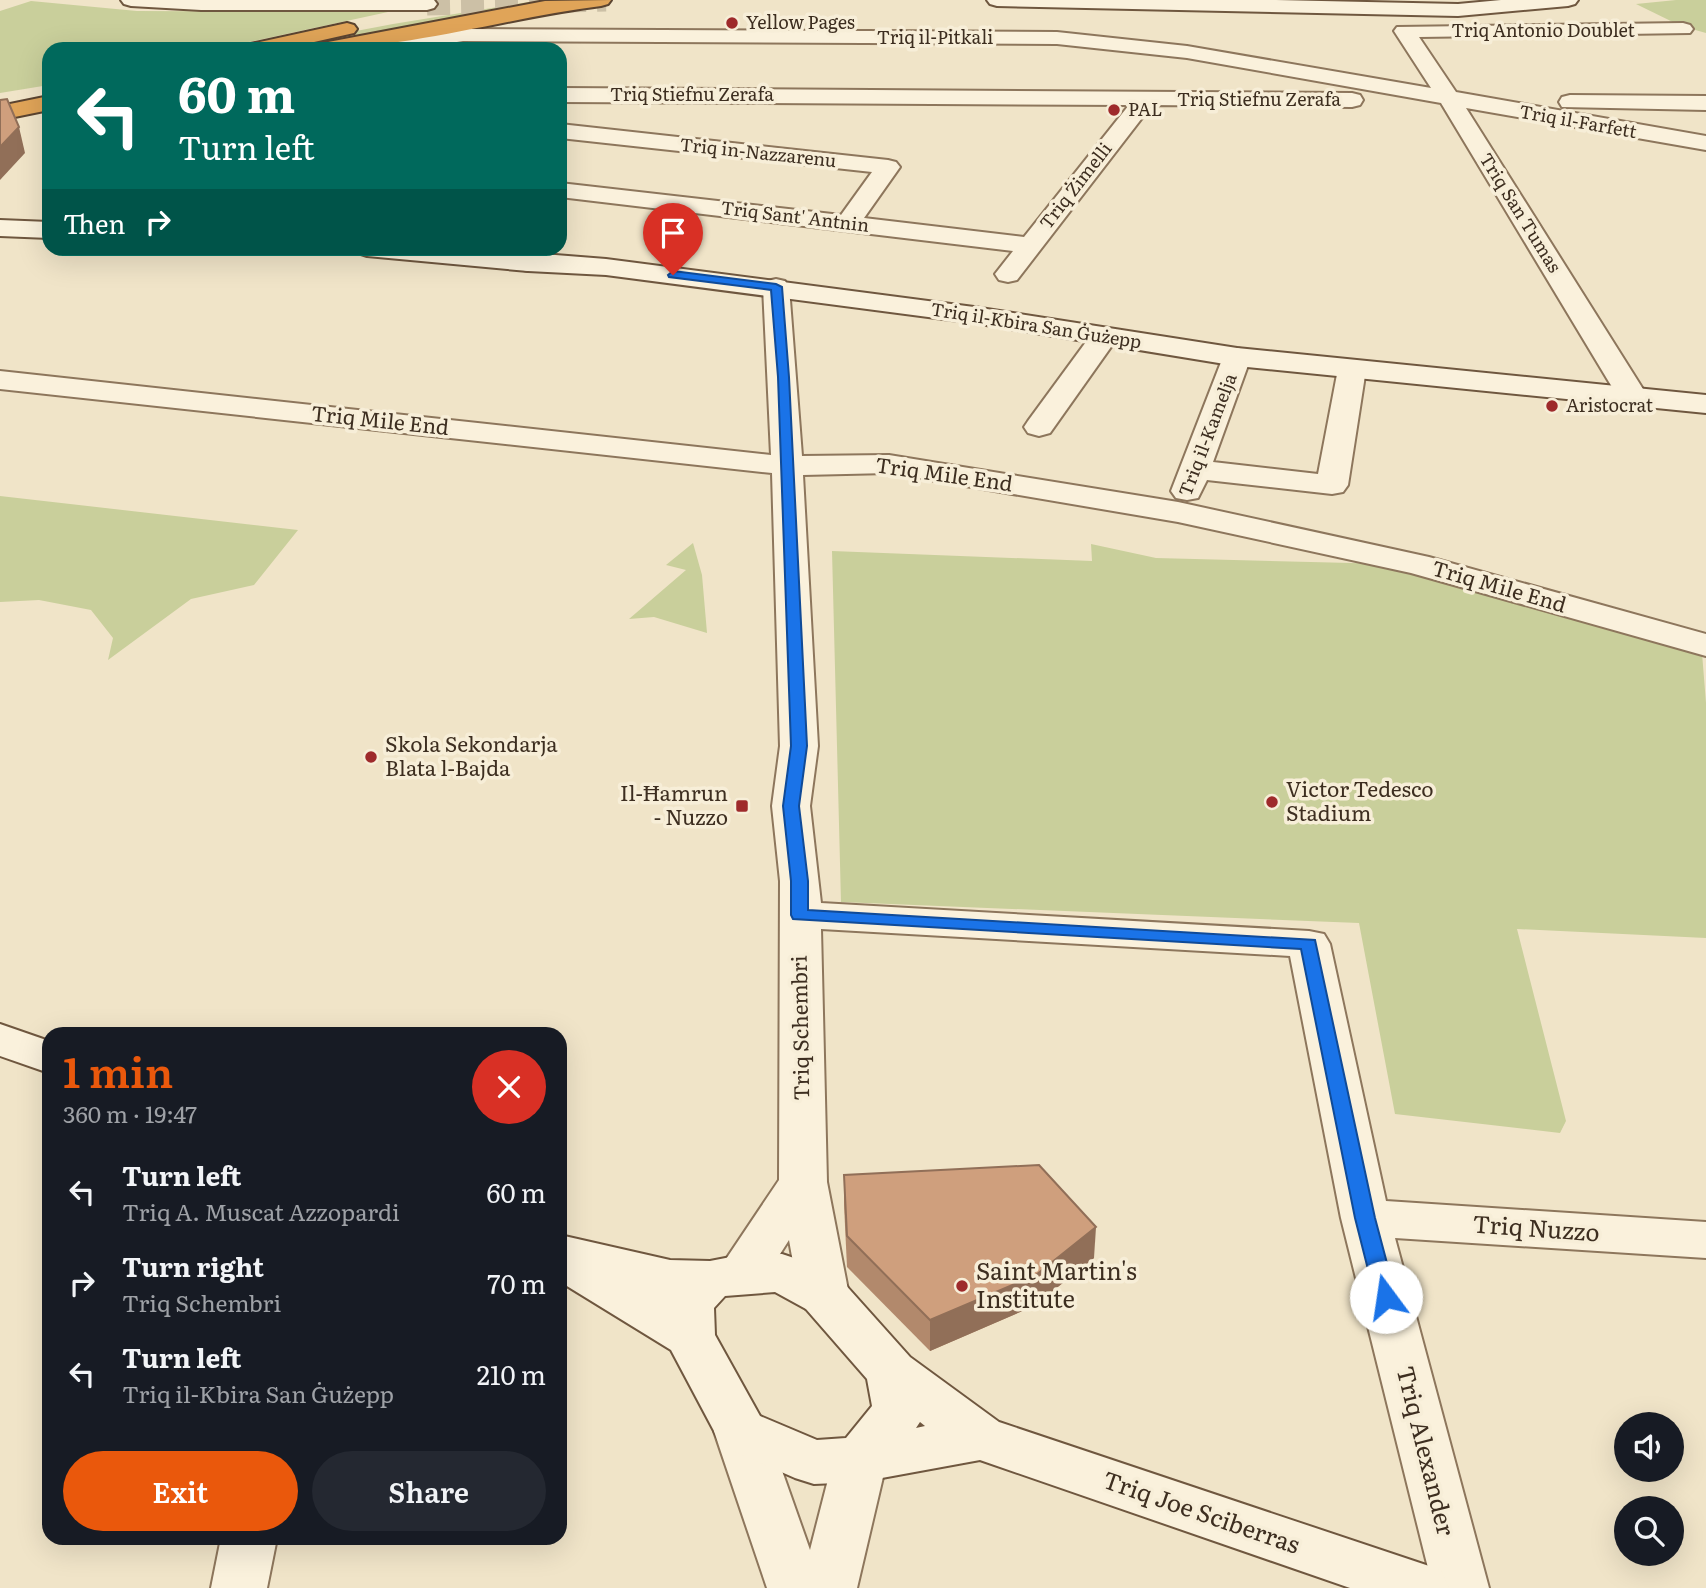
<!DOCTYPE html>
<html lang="en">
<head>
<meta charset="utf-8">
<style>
	:root { --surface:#171b24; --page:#242831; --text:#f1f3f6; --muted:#9ea1a6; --accent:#ea580c }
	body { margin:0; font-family:Literata,serif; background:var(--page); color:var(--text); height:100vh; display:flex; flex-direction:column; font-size:26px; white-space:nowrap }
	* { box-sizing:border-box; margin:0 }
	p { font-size:23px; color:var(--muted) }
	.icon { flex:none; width:38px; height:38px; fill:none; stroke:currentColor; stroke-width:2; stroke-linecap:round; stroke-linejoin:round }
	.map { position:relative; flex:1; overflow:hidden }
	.side { position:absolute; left:42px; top:1027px; width:525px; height:518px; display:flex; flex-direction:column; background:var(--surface); border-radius:21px; box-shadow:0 7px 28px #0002 }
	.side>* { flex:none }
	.banner { position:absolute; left:42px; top:42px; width:525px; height:214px; border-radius:21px; box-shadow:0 7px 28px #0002; background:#00695c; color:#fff; overflow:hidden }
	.tools { position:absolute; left:1614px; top:1412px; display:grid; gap:14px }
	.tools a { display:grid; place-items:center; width:70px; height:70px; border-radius:50%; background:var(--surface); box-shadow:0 7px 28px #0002; font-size:35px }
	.pin { position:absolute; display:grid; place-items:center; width:60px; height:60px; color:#fff; margin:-72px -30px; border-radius:50% 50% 50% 0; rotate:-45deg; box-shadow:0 0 7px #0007 }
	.pin .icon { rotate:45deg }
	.me { position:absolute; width:77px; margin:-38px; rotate:346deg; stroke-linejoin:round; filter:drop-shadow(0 0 5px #0008) }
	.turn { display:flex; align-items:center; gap:24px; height:147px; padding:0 21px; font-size:32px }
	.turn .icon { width:91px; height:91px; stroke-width:2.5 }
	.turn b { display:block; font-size:49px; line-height:60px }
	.then { display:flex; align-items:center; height:66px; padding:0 21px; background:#0003; gap:14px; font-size:26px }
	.round { display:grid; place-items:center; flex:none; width:74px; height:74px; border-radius:37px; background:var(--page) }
	.overview { display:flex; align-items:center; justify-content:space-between; height:119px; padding:0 21px }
	h1 { font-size:42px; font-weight:600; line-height:52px; color:var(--accent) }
	.action { display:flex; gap:14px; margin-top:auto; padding:14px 21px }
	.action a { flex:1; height:80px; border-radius:42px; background:var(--accent); color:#fff; font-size:28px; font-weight:600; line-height:80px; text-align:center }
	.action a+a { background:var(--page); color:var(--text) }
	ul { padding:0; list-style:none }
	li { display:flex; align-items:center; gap:21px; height:91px; padding:0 21px }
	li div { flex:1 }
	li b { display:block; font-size:26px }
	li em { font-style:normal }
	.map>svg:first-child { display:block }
	.green { fill:#c9cf9b }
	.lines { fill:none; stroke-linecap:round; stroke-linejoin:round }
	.secondary-tunnel { stroke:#ccc0a6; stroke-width:23; stroke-dasharray:23 11; stroke-linecap:butt }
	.street-casing { stroke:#8d765c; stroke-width:4 }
	.secondary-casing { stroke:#6f573f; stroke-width:4 }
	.highway-casing { stroke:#5b4430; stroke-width:4 }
	.street { fill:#faf1dc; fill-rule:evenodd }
	.secondary { fill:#faf1dc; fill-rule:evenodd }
	.highway { fill:#e0a458; fill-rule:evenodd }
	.wall { fill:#b2896c }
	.shaded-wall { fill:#916f58 }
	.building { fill:#cf9f7d; stroke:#916f58; stroke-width:2 }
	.route { fill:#1a73e8; stroke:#114b97; stroke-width:2 }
	.poi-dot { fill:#9e2a2b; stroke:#f7eed8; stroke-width:2.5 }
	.labels { text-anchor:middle; stroke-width:7; stroke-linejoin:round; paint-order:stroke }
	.far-poi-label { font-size:18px; fill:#3d2e20; stroke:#f7eed8; text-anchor:start }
	.far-street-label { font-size:18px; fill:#3d2e20; stroke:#f7eed8 }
	.street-label { font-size:21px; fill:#3d2e20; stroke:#f7eed8 }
	.poi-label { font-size:21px; fill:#3d2e20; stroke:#f7eed8; text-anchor:start }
	.near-street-label { font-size:24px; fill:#3d2e20; stroke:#f7eed8 }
	.near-poi-label { font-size:24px; fill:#3d2e20; stroke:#f7eed8; text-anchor:start }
</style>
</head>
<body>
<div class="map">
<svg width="1706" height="1588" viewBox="0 0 1706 1588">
	<rect width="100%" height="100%" fill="#f0e4c8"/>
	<!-- green -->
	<g class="green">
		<path d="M 541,0 L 579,0 L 302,44 L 298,42 L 393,24 Z"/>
		<path d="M 1676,0 L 1706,0 L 1706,33 L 1681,26 L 1636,4 Z"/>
		<path d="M 31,1 L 137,11 L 388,12 L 217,49 L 49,49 L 49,85 L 0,93 L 0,11 Z"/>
		<path d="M 0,496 L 298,530 L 254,585 L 191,599 L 108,660 L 113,638 L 91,610 L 39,600 L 0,602 Z"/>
		<path d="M 693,543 L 702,575 L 707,633 L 654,617 L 629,619 L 686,570 L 666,565 Z"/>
		<path d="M 1091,544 L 1156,558 L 1392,564 L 1702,653 L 1706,703 L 1706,938 L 1517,929 L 1566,1121 L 1560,1133 L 1395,1114 L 1359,923 L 841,902 L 832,551 L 1092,561 Z"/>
	</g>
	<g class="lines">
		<!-- secondary-tunnel -->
		<path class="secondary-tunnel" d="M 427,4 L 606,0"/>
		<!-- street casing -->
		<g class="street-casing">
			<g id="street">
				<path d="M 1683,23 L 1690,25 L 1693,29 L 1690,33 L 1419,37 L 1456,92 L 1706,136 L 1706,150 L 1466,108 L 1648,397 L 1643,403 L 1633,406 L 1623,403 L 1618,397 L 1441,103 L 1187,58 L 1057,44 L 463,41 L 414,49 L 362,49 L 366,45 L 373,43 L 463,29 L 1057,32 L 1187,46 L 1431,88 L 1394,31 L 1397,27 Z"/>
				<path d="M 560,88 L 1352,93 L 1360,95 L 1363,100 L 1360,105 L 1352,107 L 1152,105 L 1017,280 L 1008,282 L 999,280 L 995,274 L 1013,251 L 560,197 L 560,183 L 841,215 L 872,172 L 560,138 L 560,124 L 888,160 L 896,162 L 900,167 L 864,218 L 1024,237 L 1129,105 L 560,102 Z"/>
				<path d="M 1570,95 L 1706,96 L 1706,110 L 1562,107 L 1559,102 L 1562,97 Z"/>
				<path d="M 525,248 L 551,248 L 537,269 L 528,271 L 519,269 L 515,263 Z"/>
				<path d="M 776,279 L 785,281 L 789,287 L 802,456 L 889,455 L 1178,502 L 1429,557 L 1706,634 L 1706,656 L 1411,573 L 1178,522 L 889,473 L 803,475 L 818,746 L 810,806 L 821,903 L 1309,931 L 1324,934 L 1330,944 L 1386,1201 L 1706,1222 L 1706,1258 L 1395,1238 L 1489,1588 L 1433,1588 L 1341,1218 L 1290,956 L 821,929 L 827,1182 L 849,1295 L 842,1309 L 824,1314 L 806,1309 L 799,1295 L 789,1240 L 759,1287 L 741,1293 L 723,1287 L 716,1274 L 779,1180 L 780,881 L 772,806 L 780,746 L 772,473 L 0,389 L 0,371 L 771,455 L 763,287 L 767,281 Z"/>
				<path d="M 1104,329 L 1114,331 L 1118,337 L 1050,433 L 1039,436 L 1028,433 L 1024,427 L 1028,421 L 1094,331 Z"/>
				<path d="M 1237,348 L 1247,351 L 1251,357 L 1213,462 L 1318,474 L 1338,369 L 1342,363 L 1352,360 L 1362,363 L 1366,369 L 1348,485 L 1343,492 L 1332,494 L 1207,480 L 1198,498 L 1187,500 L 1176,498 L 1171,491 L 1223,357 L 1227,351 Z"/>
				<path d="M 741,1409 L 760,1416 L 768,1431 L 810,1550 L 833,1460 L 841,1444 L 860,1438 L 879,1444 L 887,1460 L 857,1588 L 767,1588 L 714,1431 L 722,1416 Z"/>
				<path d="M 221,1538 L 277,1538 L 267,1588 L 211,1588 Z"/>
			</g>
		</g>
		<!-- secondary casing -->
		<g class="secondary-casing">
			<g id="secondary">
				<path d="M 121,0 L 434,0 L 437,4 L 434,8 L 427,10 L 201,10 L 131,6 L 124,4 Z"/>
				<path d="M 987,0 L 1276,0 L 1458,4 L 1501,0 L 1578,0 L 1575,4 L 1568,6 L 1458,16 L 997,6 L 990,4 Z"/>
				<path d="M 0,220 L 49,222 L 49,238 L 0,236 Z"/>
				<path d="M 354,248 L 467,248 L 606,259 L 974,307 L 1237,348 L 1706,395 L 1706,413 L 1237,366 L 974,323 L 606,275 L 528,271 L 367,256 L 358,253 Z"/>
				<path d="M 0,1024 L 49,1041 L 49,1073 L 0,1056 Z"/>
				<path d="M 560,1235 L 670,1260 L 710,1261 L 741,1255 L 782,1254 L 800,1260 L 842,1281 L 910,1357 L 999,1422 L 1441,1570 L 1449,1588 L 1350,1588 L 980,1460 L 860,1482 L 814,1484 L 795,1478 L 722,1446 L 671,1350 L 562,1283 L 560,1279 ZM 775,1292 L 806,1309 L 867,1379 L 872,1406 L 846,1438 L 817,1440 L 760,1416 L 715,1335 L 714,1308 L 725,1296 ZM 920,1422 L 925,1426 L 916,1428 Z"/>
			</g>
		</g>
		<!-- highway casing -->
		<g class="highway-casing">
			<g id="highway">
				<path d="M 611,0 L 608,4 L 601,6 C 506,18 407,49 312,49 L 316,45 L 323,43 L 545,1 Z"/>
				<path d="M 347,23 L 354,25 L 357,29 L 354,33 L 283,49 L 242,49 L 246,45 Z"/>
				<path d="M 49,96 L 49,110 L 0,120 L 0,106 Z"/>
			</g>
		</g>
		<!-- street -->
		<use href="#street" class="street"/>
		<!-- secondary -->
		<use href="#secondary" class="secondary"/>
		<!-- highway -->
		<use href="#highway" class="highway"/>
	</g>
	<!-- wall -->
	<path class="wall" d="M 844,1175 L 1094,1258 L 1034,1306 L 930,1351 L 847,1267 L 844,1205 Z"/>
	<!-- shaded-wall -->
	<g class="shaded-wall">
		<path d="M 19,127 L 25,153 L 0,180 L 0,147 Z"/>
		<path d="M 1096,1227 L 1094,1258 L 1034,1306 L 930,1351 L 930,1320 Z"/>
	</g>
	<!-- building -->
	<g class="building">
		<path d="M 7,99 L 19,127 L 0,147 L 0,100 Z"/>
		<path d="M 1039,1165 L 1096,1227 L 1036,1275 L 930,1320 L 847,1236 L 844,1175 Z"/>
	</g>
	<!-- route -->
	<path class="route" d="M 673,271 L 776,284 L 782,287 L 789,377 L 807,746 L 799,806 L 808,881 L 808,910 L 1315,940 L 1375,1218 L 1396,1297 L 1393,1303 L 1386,1305 L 1378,1303 L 1375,1297 L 1355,1218 L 1301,949 L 793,919 L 791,915 L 791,881 L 783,806 L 791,746 L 778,377 L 771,290 L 669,277 L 668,275 Z"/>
	<!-- markers -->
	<g class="poi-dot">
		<circle cx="732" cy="23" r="7"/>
		<circle cx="1114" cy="110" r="7"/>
		<circle cx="1552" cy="406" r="7"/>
		<circle cx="371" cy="757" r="7"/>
		<circle cx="1272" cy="802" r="7"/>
		<rect x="735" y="799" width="14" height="14" rx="3.5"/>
		<circle cx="962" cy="1286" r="7"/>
	</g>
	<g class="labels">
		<!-- far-poi labels -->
		<g class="far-poi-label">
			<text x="746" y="29">Yellow Pages</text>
			<text x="1128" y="116">PAL</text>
			<text x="1566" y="412">Aristocrat</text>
		</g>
		<!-- far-street labels -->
		<g class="far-street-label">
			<text x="1543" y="37">Triq Antonio Doublet</text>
			<text x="935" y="44">Triq il-Pitkali</text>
			<text x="692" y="101">Triq Stiefnu Zerafa</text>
			<text x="1259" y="106">Triq Stiefnu Zerafa</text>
			<text transform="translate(1578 122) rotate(10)" y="6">Triq il-Farfett</text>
			<text transform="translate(758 153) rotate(6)" y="6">Triq in-Nazzarenu</text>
			<text transform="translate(1076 186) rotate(-52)" y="6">Triq Żimelli</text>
			<text transform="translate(1520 213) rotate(58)" y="6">Triq San Tumas</text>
			<text transform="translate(795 217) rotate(7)" y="6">Triq Sant' Antnin</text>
			<text transform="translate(1036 326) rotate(9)" y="6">Triq il-Kbira San Ġużepp</text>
			<text transform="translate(1208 435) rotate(-69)" y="6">Triq il-Kamelja</text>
		</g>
		<!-- street labels -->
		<g class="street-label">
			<text transform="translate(380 421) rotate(6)" y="7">Triq Mile End</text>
			<text transform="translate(944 475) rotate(8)" y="7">Triq Mile End</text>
			<text transform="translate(1499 587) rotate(16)" y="7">Triq Mile End</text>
			<text transform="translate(801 1028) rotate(-91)" y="7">Triq Schembri</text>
		</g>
		<!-- poi labels -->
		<g class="poi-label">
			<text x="385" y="752">Skola Sekondarja<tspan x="385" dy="24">Blata l-Bajda</tspan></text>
			<text x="1286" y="797">Victor Tedesco<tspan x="1286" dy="24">Stadium</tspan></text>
			<text x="728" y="801" text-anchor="end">Il-Ħamrun<tspan x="728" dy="24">- Nuzzo</tspan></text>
		</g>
		<!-- near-street labels -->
		<g class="near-street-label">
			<text transform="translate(1536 1229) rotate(4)" y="8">Triq Nuzzo</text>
			<text transform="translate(1425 1451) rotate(76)" y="8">Triq Alexander</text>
			<text transform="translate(1201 1513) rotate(19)" y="8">Triq Joe Sciberras</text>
		</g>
		<!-- near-poi labels -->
		<g class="near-poi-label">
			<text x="976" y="1280">Saint Martin's<tspan x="976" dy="28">Institute</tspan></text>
		</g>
	</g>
</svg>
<div class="tools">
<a><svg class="icon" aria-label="sound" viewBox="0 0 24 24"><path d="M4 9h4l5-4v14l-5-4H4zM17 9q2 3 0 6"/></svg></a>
<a><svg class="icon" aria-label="search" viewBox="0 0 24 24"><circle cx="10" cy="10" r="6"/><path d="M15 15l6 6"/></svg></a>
</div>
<div class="pin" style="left:673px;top:275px;background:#d93025"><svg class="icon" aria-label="arrive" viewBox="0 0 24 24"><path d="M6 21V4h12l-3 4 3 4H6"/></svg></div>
<svg class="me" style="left:1386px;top:1297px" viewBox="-20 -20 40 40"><circle r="19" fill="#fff"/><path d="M0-13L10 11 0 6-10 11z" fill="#1a73e8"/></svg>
<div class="banner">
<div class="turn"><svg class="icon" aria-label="left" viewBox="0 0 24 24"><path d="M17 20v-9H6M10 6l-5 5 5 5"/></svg><div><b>60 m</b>Turn left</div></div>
<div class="then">Then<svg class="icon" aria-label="right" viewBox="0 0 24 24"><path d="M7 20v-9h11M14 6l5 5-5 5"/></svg></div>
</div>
<section class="side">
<div class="overview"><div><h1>1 min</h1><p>360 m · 19:47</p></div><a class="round" style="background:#d93025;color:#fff"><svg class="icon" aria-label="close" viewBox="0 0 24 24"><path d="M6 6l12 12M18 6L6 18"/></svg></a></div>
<ul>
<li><svg class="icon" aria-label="left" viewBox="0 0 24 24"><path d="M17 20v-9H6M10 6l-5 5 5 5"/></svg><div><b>Turn left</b><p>Triq A. Muscat Azzopardi</p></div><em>60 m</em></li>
<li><svg class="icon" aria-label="right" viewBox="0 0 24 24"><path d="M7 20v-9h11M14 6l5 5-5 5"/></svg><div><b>Turn right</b><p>Triq Schembri</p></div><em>70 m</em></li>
<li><svg class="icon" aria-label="left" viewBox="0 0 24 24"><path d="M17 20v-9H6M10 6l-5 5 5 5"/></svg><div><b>Turn left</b><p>Triq il-Kbira San Ġużepp</p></div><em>210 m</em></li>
</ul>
<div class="action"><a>Exit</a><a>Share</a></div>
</section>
</div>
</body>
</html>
